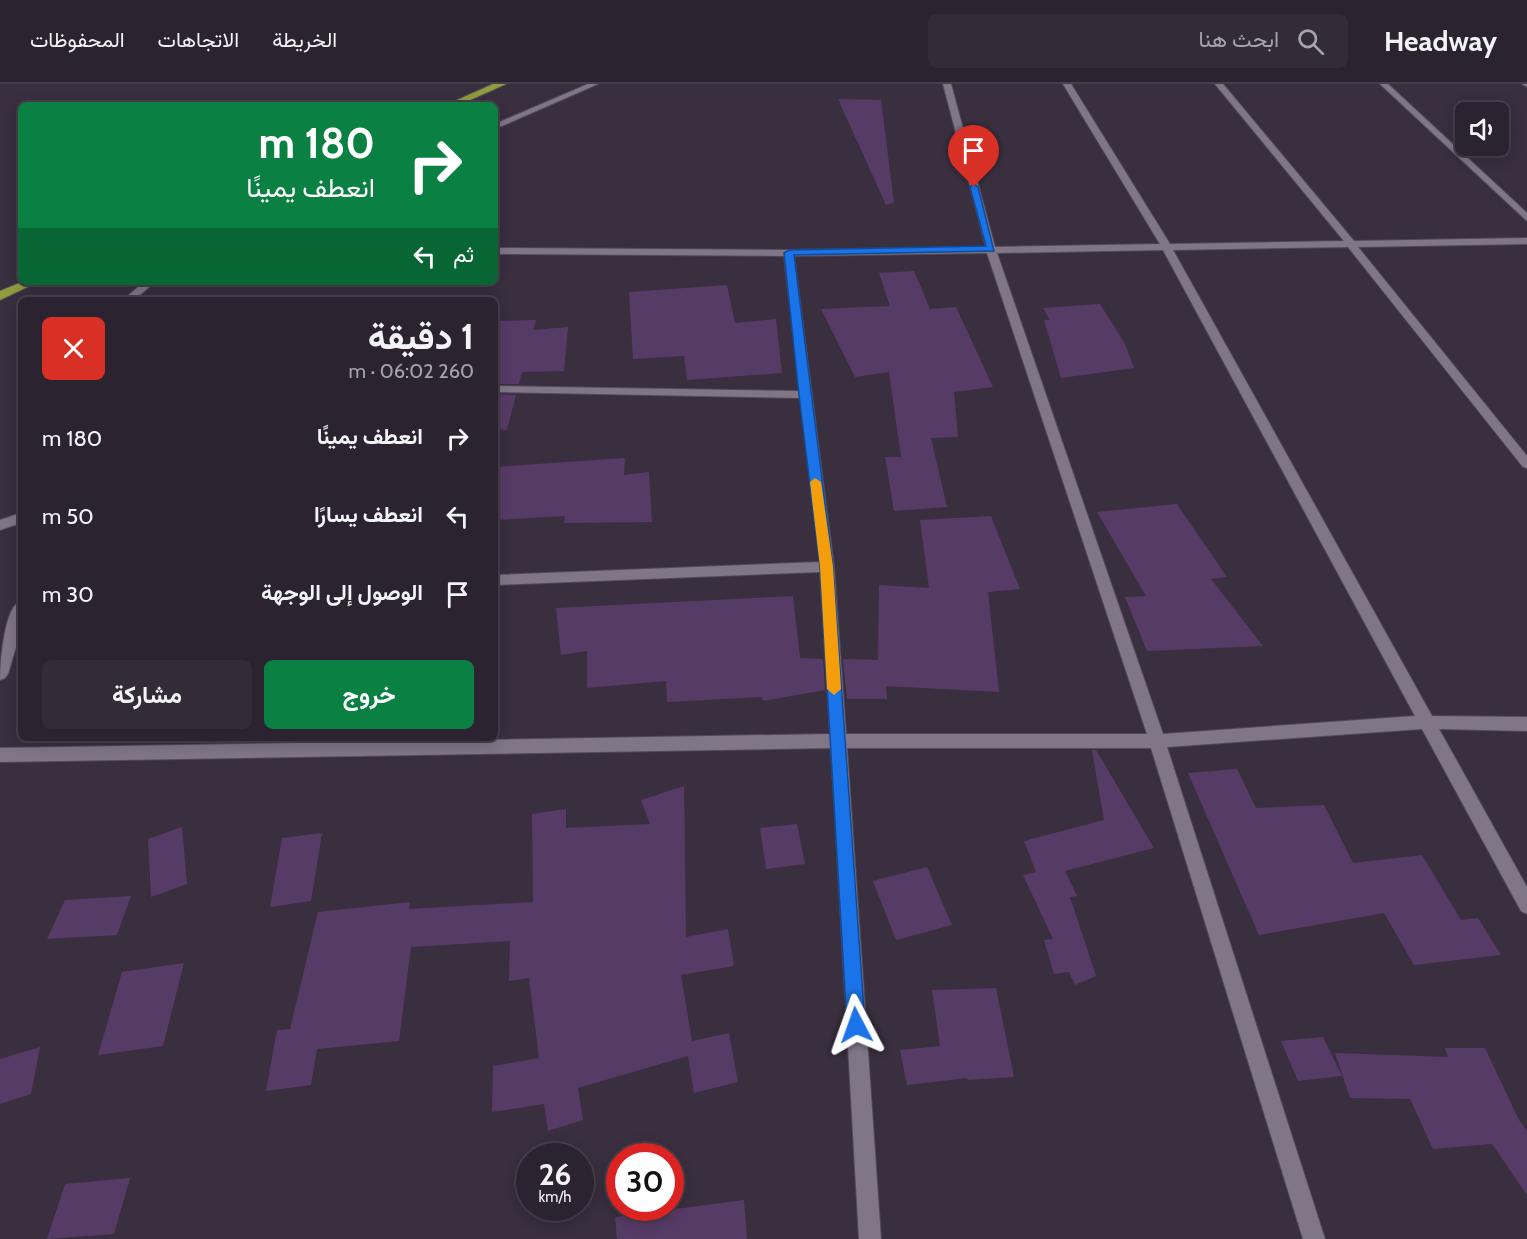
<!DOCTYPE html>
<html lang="ar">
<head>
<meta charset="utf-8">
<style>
	:root { --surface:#2b232f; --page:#332b37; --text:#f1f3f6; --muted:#a6a4aa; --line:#47404b; --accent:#0b8043 }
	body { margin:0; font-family:Cabin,Vazirmatn,sans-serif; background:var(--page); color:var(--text); direction:rtl; height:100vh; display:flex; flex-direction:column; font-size:22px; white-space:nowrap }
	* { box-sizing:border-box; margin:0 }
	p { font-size:20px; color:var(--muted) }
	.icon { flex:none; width:33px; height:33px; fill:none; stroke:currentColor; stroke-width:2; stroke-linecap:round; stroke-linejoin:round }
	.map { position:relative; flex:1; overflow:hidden; direction:ltr }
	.side { position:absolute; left:18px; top:213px; width:480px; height:444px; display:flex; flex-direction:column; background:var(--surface); border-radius:9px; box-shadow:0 3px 15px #0003,0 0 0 2px var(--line); direction:rtl }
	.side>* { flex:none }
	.hud { position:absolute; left:18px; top:18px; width:480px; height:183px; border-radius:9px; box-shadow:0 3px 15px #0003,0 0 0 2px var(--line); direction:rtl; background:#0b8043; color:#fff; overflow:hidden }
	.tools { position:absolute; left:1455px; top:18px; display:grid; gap:12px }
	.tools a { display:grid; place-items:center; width:54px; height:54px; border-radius:9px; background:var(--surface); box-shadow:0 3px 15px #0003,0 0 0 2px var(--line); font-size:30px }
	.speed { position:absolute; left:516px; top:1059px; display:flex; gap:12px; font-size:30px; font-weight:700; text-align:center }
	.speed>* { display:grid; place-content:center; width:78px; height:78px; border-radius:50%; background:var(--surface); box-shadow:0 3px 15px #0003,0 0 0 2px var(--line); line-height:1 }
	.speed small { font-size:15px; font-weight:400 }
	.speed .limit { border:9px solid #d22; background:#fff; color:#111 }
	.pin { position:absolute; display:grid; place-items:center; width:51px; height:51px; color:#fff; margin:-62px -26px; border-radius:50% 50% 50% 0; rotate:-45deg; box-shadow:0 0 6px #0007 }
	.pin .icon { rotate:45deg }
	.me { position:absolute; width:66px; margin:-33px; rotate:356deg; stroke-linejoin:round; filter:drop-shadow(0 0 4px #0008) }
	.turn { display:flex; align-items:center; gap:21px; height:126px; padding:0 24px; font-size:27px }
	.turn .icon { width:78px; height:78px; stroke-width:2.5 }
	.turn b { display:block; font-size:42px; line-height:51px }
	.then { display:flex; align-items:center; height:57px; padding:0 24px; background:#0003; gap:12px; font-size:22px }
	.round { display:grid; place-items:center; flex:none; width:63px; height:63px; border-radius:9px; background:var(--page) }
	.headline { display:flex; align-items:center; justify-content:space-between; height:102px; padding:0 24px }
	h1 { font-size:36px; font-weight:700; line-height:45px }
	.action { display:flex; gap:12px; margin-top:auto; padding:12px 24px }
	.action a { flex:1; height:69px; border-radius:9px; background:var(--accent); color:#fff; font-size:24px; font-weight:700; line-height:69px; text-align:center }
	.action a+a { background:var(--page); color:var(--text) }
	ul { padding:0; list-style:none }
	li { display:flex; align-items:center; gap:18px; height:78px; padding:0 24px }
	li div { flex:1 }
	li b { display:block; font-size:22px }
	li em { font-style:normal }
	header { display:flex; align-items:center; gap:36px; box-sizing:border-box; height:84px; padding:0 30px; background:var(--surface); border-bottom:2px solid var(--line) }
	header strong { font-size:28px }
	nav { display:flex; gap:33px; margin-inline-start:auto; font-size:21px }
	.search { width:420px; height:54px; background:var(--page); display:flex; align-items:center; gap:15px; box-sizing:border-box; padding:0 21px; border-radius:9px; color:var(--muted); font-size:22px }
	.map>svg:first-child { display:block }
	.building { fill:#573b67 }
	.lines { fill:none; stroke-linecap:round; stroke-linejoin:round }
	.minor-casing { stroke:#534b58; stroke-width:2 }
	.highway-casing { stroke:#534b58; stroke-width:2 }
	.minor { fill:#817688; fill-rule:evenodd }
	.highway { fill:#8f9d3d; fill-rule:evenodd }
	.route { fill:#1a73e8; stroke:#114b97; stroke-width:1.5 }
	.slow { fill:#f59e0b }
</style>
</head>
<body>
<header>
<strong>Headway</strong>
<div class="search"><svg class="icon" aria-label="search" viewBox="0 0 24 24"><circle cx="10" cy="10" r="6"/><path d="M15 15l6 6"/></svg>ابحث هنا</div>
<nav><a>الخريطة</a><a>الاتجاهات</a><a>المحفوظات</a></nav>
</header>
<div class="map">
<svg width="1527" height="1155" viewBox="0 0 1527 1155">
	<rect width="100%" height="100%" fill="#392f3f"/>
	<!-- building -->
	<g class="building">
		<path d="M 838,15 L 881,16 L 894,119 L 886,121 Z"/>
		<path d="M 914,187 L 930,225 L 956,223 L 993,303 L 954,308 L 958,353 L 931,354 L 947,423 L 894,427 L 885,373 L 901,373 L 889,288 L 855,293 L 821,225 L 890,222 L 879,189 Z"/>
		<path d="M 727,201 L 735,239 L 776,235 L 782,289 L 687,296 L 684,272 L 633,275 L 629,208 Z"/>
		<path d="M 1100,220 L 1125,260 L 1134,284 L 1061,294 L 1044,236 L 1050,236 L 1043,224 Z"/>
		<path d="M 536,236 L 533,246 L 568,243 L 564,287 L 522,288 L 519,300 L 495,300 L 495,237 Z"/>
		<path d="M 495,310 L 516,311 L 507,346 L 495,345 Z"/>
		<path d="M 625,374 L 624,391 L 649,388 L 652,438 L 564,439 L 565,432 L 495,436 L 495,383 Z"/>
		<path d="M 1177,420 L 1227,493 L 1211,495 L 1263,562 L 1147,567 L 1125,513 L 1146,512 L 1097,428 Z"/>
		<path d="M 991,432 L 1020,505 L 988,508 L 999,608 L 886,602 L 887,615 L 847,615 L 843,575 L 878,576 L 879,501 L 929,504 L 920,436 Z"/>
		<path d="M 793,512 L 800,574 L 823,575 L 825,606 L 763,617 L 762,613 L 667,618 L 666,597 L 587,604 L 587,567 L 561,571 L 556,524 Z"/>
		<path d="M 1092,666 L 1096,666 L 1154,764 L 1065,787 L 1077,812 L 1070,813 L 1096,892 L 1075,901 L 1069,888 L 1054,890 L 1044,856 L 1053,855 L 1023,791 L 1036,788 L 1024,757 L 1104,736 Z"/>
		<path d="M 1237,685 L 1256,724 L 1324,721 L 1353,779 L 1422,771 L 1461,836 L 1478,834 L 1501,871 L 1414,881 L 1384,829 L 1259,851 L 1188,689 Z"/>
		<path d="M 684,702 L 686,853 L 728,845 L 734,882 L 681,891 L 692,957 L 729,949 L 738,998 L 694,1009 L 688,972 L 578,1004 L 583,1036 L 548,1047 L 544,1020 L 492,1028 L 493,982 L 539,974 L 529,894 L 509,897 L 510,857 L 411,863 L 399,957 L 317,965 L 311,1001 L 266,1007 L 277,946 L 290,945 L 318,828 L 410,818 L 409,825 L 533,818 L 532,730 L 566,725 L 566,744 L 650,740 L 641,716 Z"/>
		<path d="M 797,740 L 805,780 L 766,785 L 760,744 Z"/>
		<path d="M 182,743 L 187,800 L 151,813 L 148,755 Z"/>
		<path d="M 322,749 L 311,817 L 270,823 L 282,754 Z"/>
		<path d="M 927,783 L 952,841 L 896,856 L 873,797 Z"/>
		<path d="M 131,812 L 117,851 L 47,855 L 65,816 Z"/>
		<path d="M 184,879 L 163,962 L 98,971 L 122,888 Z"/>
		<path d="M 996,904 L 1014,993 L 968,996 L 967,994 L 907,1001 L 900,966 L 940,962 L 932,906 Z"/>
		<path d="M 1323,953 L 1342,992 L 1298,997 L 1281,957 Z"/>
		<path d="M 40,963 L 31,1010 L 0,1020 L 0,975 Z"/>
		<path d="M 1445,964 L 1485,964 L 1519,1036 L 1527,1047 L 1527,1111 L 1492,1060 L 1433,1065 L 1410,1015 L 1350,1014 L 1335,969 L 1448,973 Z"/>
		<path d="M 130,1094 L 114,1150 L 47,1155 L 65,1100 Z"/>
		<path d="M 744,1116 L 747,1155 L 617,1155 L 615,1133 Z"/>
	</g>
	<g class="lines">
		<!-- minor casing -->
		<g class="minor-casing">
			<g id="minor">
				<path d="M 588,0 L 598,0 L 495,45 L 495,40 Z"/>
				<path d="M 943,0 L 951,0 L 995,163 L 1160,160 L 1063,0 L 1071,0 L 1170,160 L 1344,157 L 1215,0 L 1223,0 L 1354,157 L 1527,154 L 1527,160 L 1358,163 L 1527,372 L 1527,384 L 1523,383 L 1348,163 L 1173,166 L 1432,632 L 1527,633 L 1527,647 L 1439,645 L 1527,803 L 1527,830 L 1521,827 L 1422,645 L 1167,663 L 1325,1155 L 1303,1155 L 1151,664 L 847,664 L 881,1155 L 859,1155 L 831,664 L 0,678 L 0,664 L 830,650 L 820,488 L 495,501 L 495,491 L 820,478 L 801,314 L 495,308 L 495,302 L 800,307 L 784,172 L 495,170 L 495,164 L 789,166 L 986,163 ZM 1163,166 L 1415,632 L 1163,650 L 997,169 ZM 987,169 L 1147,650 L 846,650 L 834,483 L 794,172 Z"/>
				<path d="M 1380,0 L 1388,0 L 1527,129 L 1527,137 Z"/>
				<path d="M 1522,0 L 1527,0 L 1527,3 Z"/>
				<path d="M 144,198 L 155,198 L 134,216 L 123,216 Z"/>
				<path d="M 21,429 L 21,439 L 0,446 L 0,436 Z"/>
				<path d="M 21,517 L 21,546 L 8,590 L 5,594 L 0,596 C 0,580 4,522 21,517 Z"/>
			</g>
		</g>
		<!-- highway casing -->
		<g class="highway-casing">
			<g id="highway">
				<path d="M 493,0 L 506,0 L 459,21 L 446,21 Z"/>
				<path d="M 22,198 L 38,198 L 0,216 L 0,207 Z"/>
			</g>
		</g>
		<!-- minor -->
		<use href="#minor" class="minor"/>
		<!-- highway -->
		<use href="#highway" class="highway"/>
	</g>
	<!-- route -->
	<path class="route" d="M 974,100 L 978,103 L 994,167 L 794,171 L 833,483 L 865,941 L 862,948 L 856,950 L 850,948 L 847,941 L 820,483 L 799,311 L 784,169 L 789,166 L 986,162 L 970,103 Z"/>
	<!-- slow -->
	<path class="slow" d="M 815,394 L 821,398 L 833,483 L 841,605 L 834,611 L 827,605 L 820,483 L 810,398 Z"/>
</svg>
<div class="tools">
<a><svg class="icon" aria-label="sound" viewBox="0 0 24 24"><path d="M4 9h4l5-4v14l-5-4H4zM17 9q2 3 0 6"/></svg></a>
</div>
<div class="speed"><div>26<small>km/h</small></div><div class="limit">30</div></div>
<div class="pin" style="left:974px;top:103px;background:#d93025"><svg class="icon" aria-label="arrive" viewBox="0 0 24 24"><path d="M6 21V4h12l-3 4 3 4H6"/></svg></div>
<svg class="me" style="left:856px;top:941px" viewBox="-20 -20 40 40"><path d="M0-17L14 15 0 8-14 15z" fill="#1a73e8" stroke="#fff" stroke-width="4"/></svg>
<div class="hud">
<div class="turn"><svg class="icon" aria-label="right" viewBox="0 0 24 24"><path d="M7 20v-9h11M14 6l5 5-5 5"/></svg><div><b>180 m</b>انعطف يمينًا</div></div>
<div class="then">ثم<svg class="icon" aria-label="left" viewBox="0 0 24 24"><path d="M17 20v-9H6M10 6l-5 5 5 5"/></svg></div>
</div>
<section class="side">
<div class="headline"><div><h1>1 دقيقة</h1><p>260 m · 06:02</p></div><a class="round" style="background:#d93025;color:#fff"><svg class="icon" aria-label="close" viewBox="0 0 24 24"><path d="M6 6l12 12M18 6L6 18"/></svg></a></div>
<ul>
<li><svg class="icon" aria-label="right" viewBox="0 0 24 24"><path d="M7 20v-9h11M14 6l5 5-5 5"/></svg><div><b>انعطف يمينًا</b></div><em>180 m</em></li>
<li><svg class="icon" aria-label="left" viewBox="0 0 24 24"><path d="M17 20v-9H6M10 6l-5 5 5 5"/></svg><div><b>انعطف يسارًا</b></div><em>50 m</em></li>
<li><svg class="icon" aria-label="arrive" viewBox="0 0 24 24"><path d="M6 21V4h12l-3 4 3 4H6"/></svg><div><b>الوصول إلى الوجهة</b></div><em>30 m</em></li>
</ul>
<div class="action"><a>خروج</a><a>مشاركة</a></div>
</section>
</div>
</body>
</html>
